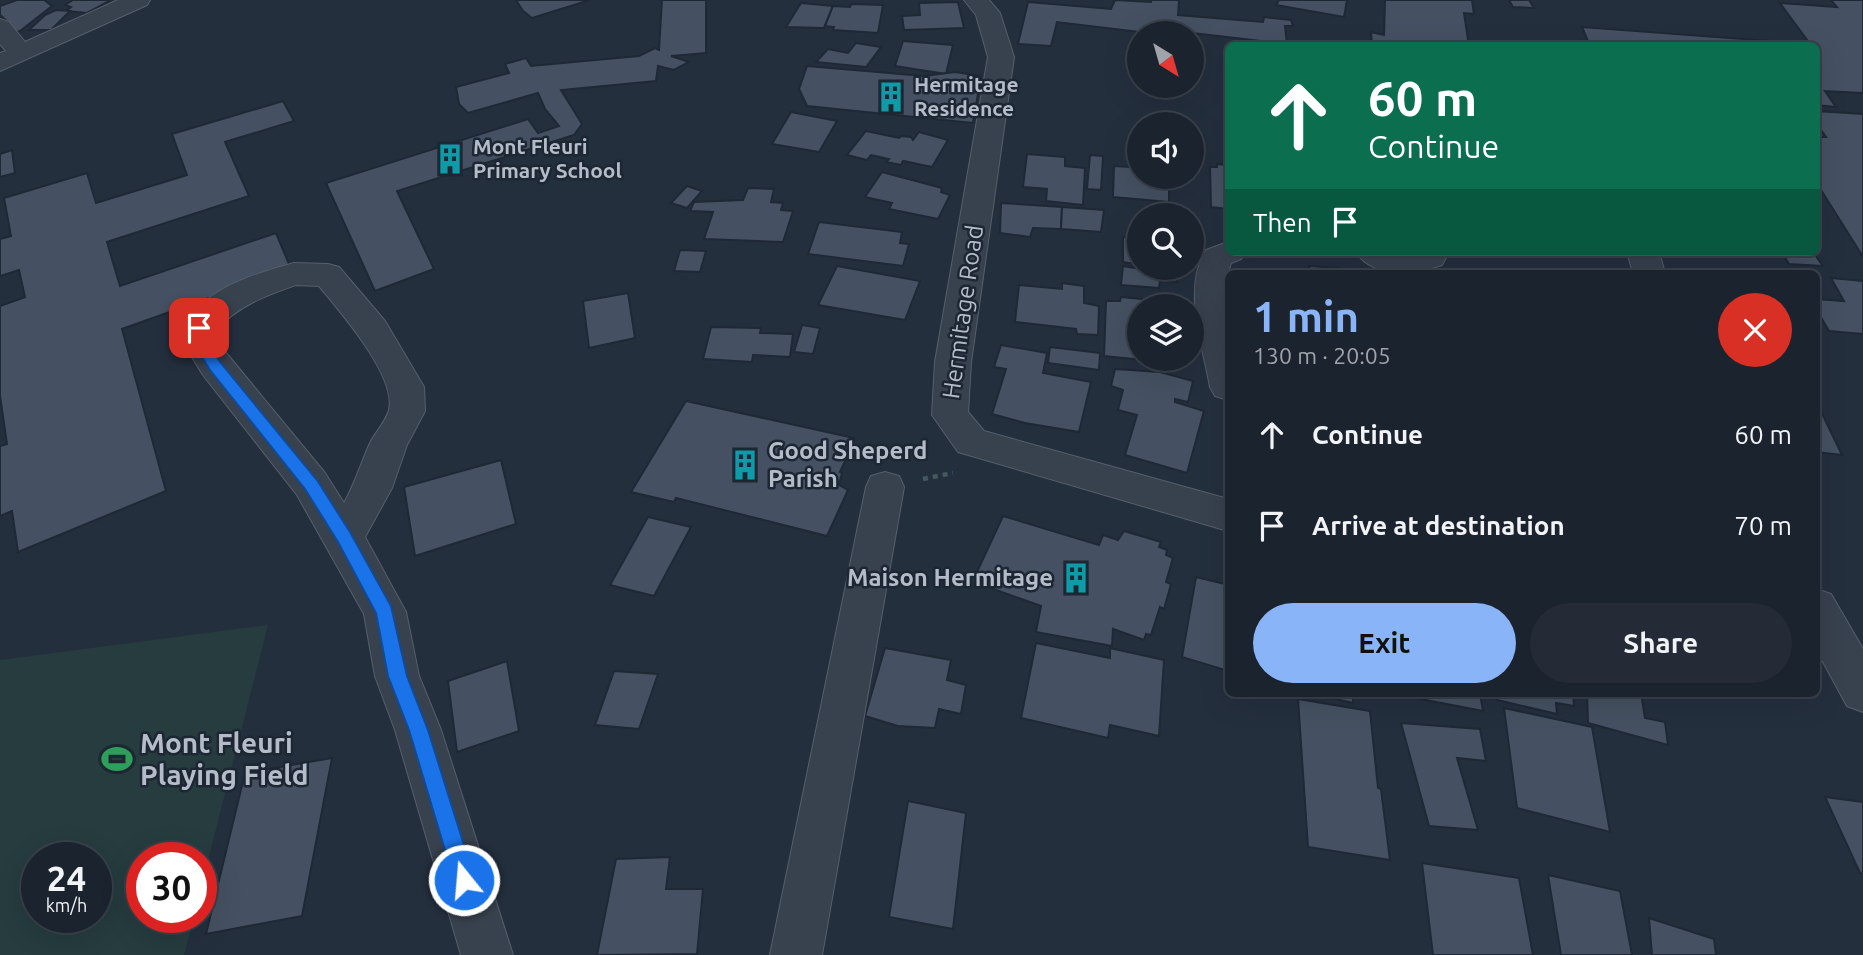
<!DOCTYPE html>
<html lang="en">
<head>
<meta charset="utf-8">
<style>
	:root { --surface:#1b232e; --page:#242b36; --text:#f1f3f6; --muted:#a0a4aa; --line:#39404a; --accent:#8ab4f8 }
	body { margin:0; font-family:Ubuntu,sans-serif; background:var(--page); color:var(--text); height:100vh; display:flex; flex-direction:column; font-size:26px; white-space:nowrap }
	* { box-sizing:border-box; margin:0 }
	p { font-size:23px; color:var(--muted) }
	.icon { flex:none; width:38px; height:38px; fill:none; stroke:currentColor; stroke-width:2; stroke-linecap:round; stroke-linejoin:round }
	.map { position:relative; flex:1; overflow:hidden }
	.details { position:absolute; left:1225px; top:270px; width:595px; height:427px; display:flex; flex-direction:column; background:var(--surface); border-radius:10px; box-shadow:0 7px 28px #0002,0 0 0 2px var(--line) }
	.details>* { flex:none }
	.top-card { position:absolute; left:1225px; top:42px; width:595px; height:214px; border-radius:10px; box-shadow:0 7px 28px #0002,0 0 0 2px var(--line); background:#0b6e4f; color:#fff; overflow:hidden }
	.needle { width:46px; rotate:143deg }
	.tools { position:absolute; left:1127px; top:21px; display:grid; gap:14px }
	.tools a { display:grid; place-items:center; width:77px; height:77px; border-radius:50%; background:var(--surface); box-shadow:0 7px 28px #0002,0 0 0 2px var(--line); font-size:35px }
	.speed { position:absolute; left:21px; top:842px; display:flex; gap:14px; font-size:35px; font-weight:700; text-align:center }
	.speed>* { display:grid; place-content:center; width:91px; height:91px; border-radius:50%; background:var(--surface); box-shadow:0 7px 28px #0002,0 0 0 2px var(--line); line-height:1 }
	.speed small { font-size:18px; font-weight:400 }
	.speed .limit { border:10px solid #d22; background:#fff; color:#111 }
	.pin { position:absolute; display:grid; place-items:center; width:60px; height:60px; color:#fff; margin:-30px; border-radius:14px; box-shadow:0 4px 10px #0006 }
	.me { position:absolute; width:77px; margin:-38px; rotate:343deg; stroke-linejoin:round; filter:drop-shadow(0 0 5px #0008) }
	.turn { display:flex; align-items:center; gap:24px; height:147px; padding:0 28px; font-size:32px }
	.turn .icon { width:91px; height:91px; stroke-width:2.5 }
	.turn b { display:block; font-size:49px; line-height:60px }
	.then { display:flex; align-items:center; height:66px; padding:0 28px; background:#0003; gap:14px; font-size:26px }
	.round { display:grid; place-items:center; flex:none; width:74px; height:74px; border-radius:37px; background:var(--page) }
	.head { display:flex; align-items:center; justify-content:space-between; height:119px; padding:0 28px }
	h1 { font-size:42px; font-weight:700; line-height:52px; color:var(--accent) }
	.button { display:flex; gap:14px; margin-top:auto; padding:14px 28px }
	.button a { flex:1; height:80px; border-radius:42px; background:var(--accent); color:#111; font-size:28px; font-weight:700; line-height:80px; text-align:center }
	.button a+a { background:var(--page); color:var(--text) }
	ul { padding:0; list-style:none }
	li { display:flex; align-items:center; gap:21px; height:91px; padding:0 28px }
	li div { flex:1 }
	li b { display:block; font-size:26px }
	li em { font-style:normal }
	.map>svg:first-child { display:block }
	.green { fill:#263c3f; fill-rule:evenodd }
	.building { fill:#455162; stroke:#1f2835; stroke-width:2 }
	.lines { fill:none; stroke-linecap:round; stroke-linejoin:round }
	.minor-casing { stroke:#565f6c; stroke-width:2 }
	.path { stroke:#44595c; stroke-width:4.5; stroke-dasharray:5 5; stroke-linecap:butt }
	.minor { fill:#38414e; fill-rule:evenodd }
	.route { fill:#1a73e8; stroke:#114b97; stroke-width:2 }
	.labels { text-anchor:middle; stroke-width:5; stroke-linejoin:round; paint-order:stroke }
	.far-poi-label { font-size:21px; font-weight:bold; fill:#b4bcc9; stroke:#1d2633; text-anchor:start }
	.street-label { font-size:24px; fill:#b4bcc9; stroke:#1d2633 }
	.poi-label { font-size:24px; font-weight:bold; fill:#b4bcc9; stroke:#1d2633; text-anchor:start }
	.near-poi-label { font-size:28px; font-weight:bold; fill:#b4bcc9; stroke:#1d2633; text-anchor:start }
</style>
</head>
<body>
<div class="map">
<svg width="1863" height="955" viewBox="0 0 1863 955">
	<rect width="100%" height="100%" fill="#242f3e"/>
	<!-- green -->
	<path class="green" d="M 268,625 L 201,888 L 201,858 L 142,858 L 142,917 L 194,917 L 184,955 L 0,955 L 0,660 ZM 37,858 L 96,858 L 96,917 L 37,917 Z"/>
	<!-- building -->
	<g class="building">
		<path d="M 17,0 L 44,0 L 52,6 L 20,31 L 13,33 L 4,22 L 7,21 L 0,15 L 0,6 Z"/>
		<path d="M 73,0 L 111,0 L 87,13 L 66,11 L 71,7 L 65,5 Z"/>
		<path d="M 516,0 L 590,0 L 532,18 L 523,11 Z"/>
		<path d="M 662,0 L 706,0 L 706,53 L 671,56 L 689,62 L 674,70 L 658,66 L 656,81 L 561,90 L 582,124 L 574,135 L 397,191 L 434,269 L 375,291 L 326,183 L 528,119 L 538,133 L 559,126 L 545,109 L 538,93 L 468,113 L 459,104 L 456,87 L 509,73 L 505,64 L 526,58 L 531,66 L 639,56 L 655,48 L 659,50 Z"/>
		<path d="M 1115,0 L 1151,2 L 1151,0 L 1179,0 L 1178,15 L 1263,22 L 1264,17 L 1291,20 L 1293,26 L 1285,26 L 1287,44 L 1192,33 L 1148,33 L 1057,22 L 1051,46 L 1018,44 L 1028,2 L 1111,9 Z"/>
		<path d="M 1279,0 L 1347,0 L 1344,17 L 1276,5 Z"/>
		<path d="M 1385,0 L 1472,0 L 1474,14 L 1464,13 L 1469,46 L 1372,46 L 1371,32 L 1384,35 Z"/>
		<path d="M 1509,0 L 1529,0 L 1534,8 L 1513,7 Z"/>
		<path d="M 1831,0 L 1863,0 L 1863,93 L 1825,91 L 1836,107 L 1816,105 L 1816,46 L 1590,46 L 1582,27 L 1810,44 L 1780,3 L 1837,7 Z"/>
		<path d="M 958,2 L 964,28 L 904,30 L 902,16 L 920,15 L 919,3 Z"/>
		<path d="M 801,3 L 833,6 L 824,28 L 786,27 Z"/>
		<path d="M 851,4 L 883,5 L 878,33 L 833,30 L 834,27 L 825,26 L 833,6 L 850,7 Z"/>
		<path d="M 56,10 L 70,11 L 51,30 L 29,30 L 45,15 Z"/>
		<path d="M 903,41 L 953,45 L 946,74 L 895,66 Z"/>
		<path d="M 856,43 L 881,47 L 866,67 L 816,62 L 828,49 L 848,53 Z"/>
		<path d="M 807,66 L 924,76 L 955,72 L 981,76 L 973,123 L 807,106 L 799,89 Z"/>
		<path d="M 283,101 L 294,121 L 225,142 L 249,196 L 107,242 L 120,286 L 276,233 L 291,269 L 122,329 L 166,491 L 18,552 L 12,511 L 0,516 L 0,446 L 7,444 L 0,396 L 0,306 L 25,297 L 19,270 L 0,276 L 0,239 L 11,236 L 4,198 L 87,173 L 96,203 L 187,175 L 172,134 Z"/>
		<path d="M 1816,111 L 1863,114 L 1863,257 L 1816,182 L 1816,137 L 1826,137 L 1816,123 Z"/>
		<path d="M 791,112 L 837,121 L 819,152 L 772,144 Z"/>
		<path d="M 866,131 L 899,138 L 901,136 L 911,137 L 913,140 L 919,132 L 948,140 L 932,167 L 903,161 L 901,165 L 886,162 L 889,159 L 871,155 L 867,160 L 847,155 Z"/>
		<path d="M 12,150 L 15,173 L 0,177 L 0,154 Z"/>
		<path d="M 1027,154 L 1065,157 L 1065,166 L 1085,168 L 1083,205 L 1046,201 L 1047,189 L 1023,187 Z"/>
		<path d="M 1090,155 L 1103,156 L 1101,190 L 1087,189 Z"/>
		<path d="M 1131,160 L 1139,161 L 1139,177 L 1169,177 L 1169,202 L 1113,197 L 1114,166 L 1130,167 Z"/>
		<path d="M 1217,164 L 1228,165 L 1228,209 L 1211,207 L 1210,167 L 1217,167 Z"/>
		<path d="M 882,172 L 942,188 L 941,192 L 950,195 L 938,219 L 889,209 L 892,203 L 865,197 Z"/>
		<path d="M 687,186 L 702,191 L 687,208 L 671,203 Z"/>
		<path d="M 748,188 L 774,189 L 771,202 L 783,203 L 781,210 L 793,211 L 783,242 L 704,239 L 713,212 L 690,211 L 694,202 L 743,200 Z"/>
		<path d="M 1001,203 L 1062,207 L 1061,229 L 1033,228 L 1030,237 L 1000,233 Z"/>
		<path d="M 1062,207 L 1104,210 L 1101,232 L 1061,229 Z"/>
		<path d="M 819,222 L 902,232 L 900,243 L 909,244 L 903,266 L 808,254 Z"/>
		<path d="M 1123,237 L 1139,239 L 1139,268 L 1177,268 L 1177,282 L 1160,281 L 1159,288 L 1121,285 L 1123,266 L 1135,268 L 1135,264 L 1123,262 Z"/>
		<path d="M 680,250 L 706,251 L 700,272 L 674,271 Z"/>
		<path d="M 1782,252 L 1813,252 L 1823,266 L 1789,264 Z"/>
		<path d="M 837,266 L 920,281 L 905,320 L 818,305 Z"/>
		<path d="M 1309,266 L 1338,268 L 1339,273 L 1280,273 L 1280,271 L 1310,273 Z"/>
		<path d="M 1831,278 L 1863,281 L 1863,334 L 1829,331 L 1816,309 L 1816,299 L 1844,301 Z"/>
		<path d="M 1062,283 L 1084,286 L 1084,303 L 1099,306 L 1098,335 L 1077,334 L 1076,329 L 1015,322 L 1019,285 L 1062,289 Z"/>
		<path d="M 628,293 L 635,338 L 589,348 L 583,301 Z"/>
		<path d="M 1121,297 L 1185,303 L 1186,306 L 1139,306 L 1139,359 L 1153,361 L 1104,356 L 1106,301 L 1120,301 Z"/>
		<path d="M 802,325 L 820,328 L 813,354 L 794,352 Z"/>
		<path d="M 711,327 L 761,328 L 760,333 L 793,334 L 790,357 L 753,355 L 752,362 L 703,359 Z"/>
		<path d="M 1001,345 L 1047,353 L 1043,373 L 1091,382 L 1079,432 L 1025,423 L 992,414 L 1006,369 L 994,367 Z"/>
		<path d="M 1050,347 L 1100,353 L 1099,370 L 1048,363 Z"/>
		<path d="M 1115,369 L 1160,372 L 1193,381 L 1188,402 L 1175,399 L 1175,402 L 1204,411 L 1187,473 L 1125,455 L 1137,415 L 1118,410 L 1123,390 L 1111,386 Z"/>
		<path d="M 686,401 L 854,438 L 844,457 L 846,459 L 840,472 L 842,473 L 839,485 L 848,490 L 827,536 L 676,498 L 674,502 L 631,492 Z"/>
		<path d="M 1816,401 L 1842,455 L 1816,452 Z"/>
		<path d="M 501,460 L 516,524 L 415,556 L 404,487 Z"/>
		<path d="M 1003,516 L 1099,545 L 1103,535 L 1118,540 L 1124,531 L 1161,542 L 1159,547 L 1167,550 L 1166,555 L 1173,558 L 1166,582 L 1171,584 L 1164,609 L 1160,607 L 1151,635 L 1146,634 L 1144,640 L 1113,629 L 1112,646 L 1036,632 L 1041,606 L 993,589 L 996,583 L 976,574 Z"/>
		<path d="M 648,517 L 691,527 L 654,596 L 610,585 Z"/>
		<path d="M 1228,568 L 1228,671 L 1182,657 L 1196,577 L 1225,584 Z"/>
		<path d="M 1036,643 L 1110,658 L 1110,648 L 1164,660 L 1159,736 L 1110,725 L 1108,738 L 1021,718 Z"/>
		<path d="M 885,648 L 951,660 L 947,680 L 966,685 L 961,714 L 939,709 L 935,728 L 898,726 L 865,716 Z"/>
		<path d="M 507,661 L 519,731 L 457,752 L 448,681 Z"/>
		<path d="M 614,671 L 658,674 L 639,729 L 595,725 Z"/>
		<path d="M 1309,693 L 1353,693 L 1353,703 Z"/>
		<path d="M 1405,693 L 1480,693 L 1483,711 L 1405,696 Z"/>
		<path d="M 1497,693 L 1573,693 L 1574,706 L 1556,703 L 1557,714 L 1497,700 Z"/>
		<path d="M 1587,693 L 1641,693 L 1645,718 L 1665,722 L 1668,745 L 1588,723 Z"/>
		<path d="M 1298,699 L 1370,711 L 1378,788 L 1381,789 L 1390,860 L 1308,847 Z"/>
		<path d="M 1504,708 L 1592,727 L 1610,832 L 1517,808 Z"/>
		<path d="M 1401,723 L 1480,729 L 1486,761 L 1457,758 L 1478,830 L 1429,826 Z"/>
		<path d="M 332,758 L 302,916 L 206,934 L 245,773 Z"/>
		<path d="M 1825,797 L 1863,802 L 1863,874 L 1860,873 Z"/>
		<path d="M 908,801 L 966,813 L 953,929 L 889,917 Z"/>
		<path d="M 670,857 L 666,889 L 703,889 L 697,954 L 597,955 L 616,859 Z"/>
		<path d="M 1422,863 L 1519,878 L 1533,955 L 1433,955 Z"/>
		<path d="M 1548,875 L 1620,891 L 1632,955 L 1561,955 Z"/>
		<path d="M 1649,918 L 1714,939 L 1716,955 L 1652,955 Z"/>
	</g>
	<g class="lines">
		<!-- minor casing -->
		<g class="minor-casing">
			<g id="minor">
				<path d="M 118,0 L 150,0 L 147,5 L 0,71 L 0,53 L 6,51 L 0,44 L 0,19 L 9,22 L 25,42 Z"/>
				<path d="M 964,0 L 989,0 L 1000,13 L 1014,57 L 971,362 L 968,412 L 984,431 L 1228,499 L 1228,531 L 958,452 L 932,415 L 935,362 L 988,57 L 976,15 Z"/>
				<path d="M 1228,242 L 1228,252 L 1246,252 L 1241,259 L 1231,263 L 1228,273 L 1228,400 L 1215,396 L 1210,387 C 1203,346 1182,288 1206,250 Z"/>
				<path d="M 1356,252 L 1449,252 L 1442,265 C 1416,274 1373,279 1356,252 Z"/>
				<path d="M 1627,252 L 1659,252 L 1665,273 L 1633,273 Z"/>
				<path d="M 294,263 L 328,264 L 339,267 L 385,321 L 424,387 L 425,411 L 407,445 L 392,488 L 365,537 L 406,612 L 419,676 L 441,730 L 513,955 L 461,955 L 395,730 L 375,676 L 364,614 L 297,495 L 203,375 L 184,344 L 182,328 C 206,288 251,275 294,263 ZM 296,285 L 319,286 C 340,312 397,376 389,410 C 386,421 375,433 370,443 C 361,463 355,483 344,503 L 325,473 L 218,343 L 216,330 C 239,305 265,296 296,285 Z"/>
				<path d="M 885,472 L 899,476 L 904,487 L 822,955 L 770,955 L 866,487 L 871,476 Z"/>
				<path d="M 1816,589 L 1831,594 L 1863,649 L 1863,712 L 1847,706 L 1816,649 Z"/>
			</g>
		</g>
		<!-- path -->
		<path class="path" d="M 923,479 L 953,473"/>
		<!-- minor -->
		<use href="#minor" class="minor"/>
	</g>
	<!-- route -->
	<path class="route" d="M 199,323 L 206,328 L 208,344 L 220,362 L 317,480 L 350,532 L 391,606 L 407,676 L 428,730 L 475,880 L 472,887 L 464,891 L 457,887 L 454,880 L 409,730 L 388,676 L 376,613 L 338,542 L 305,489 L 210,370 L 194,344 L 192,328 Z"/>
	<!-- icons -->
	<defs>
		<g id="building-bare" transform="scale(2.415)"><path d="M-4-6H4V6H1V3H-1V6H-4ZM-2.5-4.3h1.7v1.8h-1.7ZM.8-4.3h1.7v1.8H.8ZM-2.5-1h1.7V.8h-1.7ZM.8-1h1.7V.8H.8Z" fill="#0f9aa8" stroke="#1d2633" stroke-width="2.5" paint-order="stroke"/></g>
		<g id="stadium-bare" transform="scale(2.415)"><path d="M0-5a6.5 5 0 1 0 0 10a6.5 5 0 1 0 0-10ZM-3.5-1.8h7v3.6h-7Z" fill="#2e9e5b" stroke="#1d2633" stroke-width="2.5" paint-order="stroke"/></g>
	</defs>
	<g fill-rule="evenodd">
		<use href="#building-bare" x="891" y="97"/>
		<use href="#building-bare" x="450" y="159"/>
		<use href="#building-bare" x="745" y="465"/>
		<use href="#building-bare" x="1076" y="578"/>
		<use href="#stadium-bare" x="117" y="759"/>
	</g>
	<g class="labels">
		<!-- far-poi labels -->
		<g class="far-poi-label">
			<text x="914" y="92">Hermitage<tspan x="914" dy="24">Residence</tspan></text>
			<text x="473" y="154">Mont Fleuri<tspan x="473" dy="24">Primary School</tspan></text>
		</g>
		<!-- street labels -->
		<g class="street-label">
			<text transform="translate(963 312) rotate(-82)" y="8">Hermitage Road</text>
		</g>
		<!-- poi labels -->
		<g class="poi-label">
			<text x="768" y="459">Good Sheperd<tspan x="768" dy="28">Parish</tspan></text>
			<text x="1053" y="586" text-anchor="end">Maison Hermitage</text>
		</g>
		<!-- near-poi labels -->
		<g class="near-poi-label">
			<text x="140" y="753">Mont Fleuri<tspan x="140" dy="32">Playing Field</tspan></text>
		</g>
	</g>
</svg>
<div class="tools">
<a><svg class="needle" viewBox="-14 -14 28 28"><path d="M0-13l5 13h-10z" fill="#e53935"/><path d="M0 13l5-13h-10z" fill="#a0a4aa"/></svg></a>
<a><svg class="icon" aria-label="sound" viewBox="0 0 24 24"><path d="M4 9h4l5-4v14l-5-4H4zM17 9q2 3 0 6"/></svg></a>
<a><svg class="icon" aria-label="search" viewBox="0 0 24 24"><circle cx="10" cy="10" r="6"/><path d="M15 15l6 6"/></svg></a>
<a><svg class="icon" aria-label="layers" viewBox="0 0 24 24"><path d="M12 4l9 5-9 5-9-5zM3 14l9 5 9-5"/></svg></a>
</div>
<div class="speed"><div>24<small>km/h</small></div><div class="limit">30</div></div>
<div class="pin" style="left:199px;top:328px;background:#d93025"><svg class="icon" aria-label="arrive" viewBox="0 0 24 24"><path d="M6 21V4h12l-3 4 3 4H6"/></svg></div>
<svg class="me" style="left:464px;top:880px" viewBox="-20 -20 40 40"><circle r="17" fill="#1a73e8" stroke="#fff" stroke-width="3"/><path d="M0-11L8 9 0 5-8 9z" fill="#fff"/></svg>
<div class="top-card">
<div class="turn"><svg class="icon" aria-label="ahead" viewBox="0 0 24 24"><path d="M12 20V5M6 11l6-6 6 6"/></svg><div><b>60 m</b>Continue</div></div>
<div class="then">Then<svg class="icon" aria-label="arrive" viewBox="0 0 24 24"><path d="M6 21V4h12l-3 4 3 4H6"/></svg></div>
</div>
<section class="details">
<div class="head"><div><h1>1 min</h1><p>130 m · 20:05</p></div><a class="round" style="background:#d93025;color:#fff"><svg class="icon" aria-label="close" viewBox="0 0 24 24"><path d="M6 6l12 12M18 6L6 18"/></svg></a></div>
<ul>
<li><svg class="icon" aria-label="ahead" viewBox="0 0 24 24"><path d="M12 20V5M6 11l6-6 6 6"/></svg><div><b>Continue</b></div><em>60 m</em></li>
<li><svg class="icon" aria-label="arrive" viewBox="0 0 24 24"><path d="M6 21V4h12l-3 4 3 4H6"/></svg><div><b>Arrive at destination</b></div><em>70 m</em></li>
</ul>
<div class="button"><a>Exit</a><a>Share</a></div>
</section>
</div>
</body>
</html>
